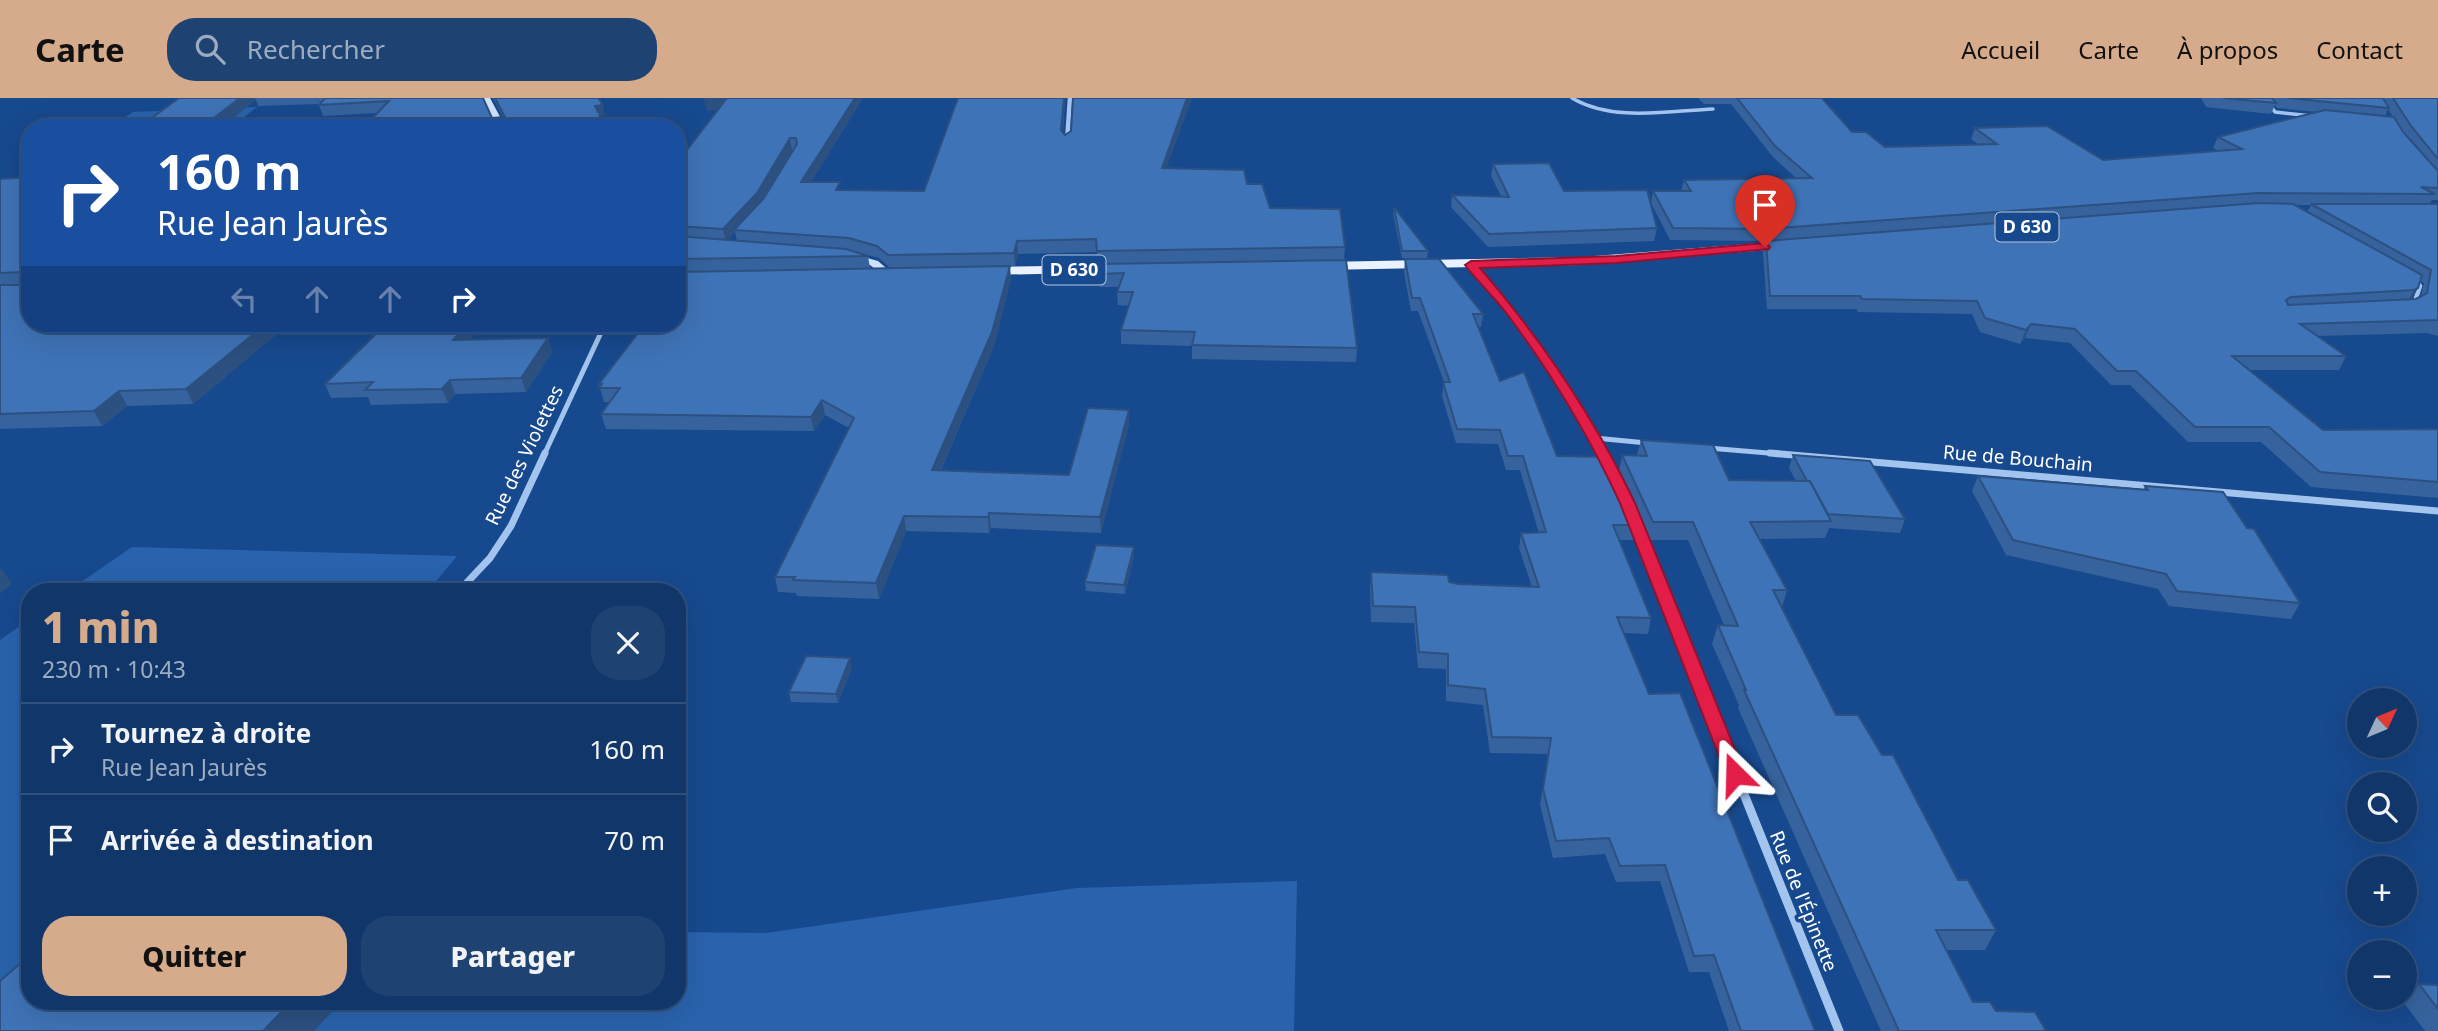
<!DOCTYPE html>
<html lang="fr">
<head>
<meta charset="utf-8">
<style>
	:root { --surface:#11376a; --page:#1e4272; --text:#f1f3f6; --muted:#9cacc1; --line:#30517e; --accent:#d6ab8b }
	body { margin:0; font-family:"Noto Sans",sans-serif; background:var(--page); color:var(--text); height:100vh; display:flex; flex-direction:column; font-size:26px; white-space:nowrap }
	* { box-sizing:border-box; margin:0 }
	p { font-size:23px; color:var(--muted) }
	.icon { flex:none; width:38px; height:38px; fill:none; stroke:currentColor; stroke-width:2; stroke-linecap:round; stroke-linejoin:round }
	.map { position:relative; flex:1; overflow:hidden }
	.side { position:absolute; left:21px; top:485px; width:665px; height:427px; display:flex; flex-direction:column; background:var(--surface); border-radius:28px; box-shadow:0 7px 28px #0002,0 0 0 2px var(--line) }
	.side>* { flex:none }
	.guide { position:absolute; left:21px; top:21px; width:665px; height:214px; border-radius:28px; box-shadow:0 7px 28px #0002,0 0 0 2px var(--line); background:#1a4fa0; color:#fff; overflow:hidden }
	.needle { width:46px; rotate:46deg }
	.tools { position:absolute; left:2347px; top:590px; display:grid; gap:14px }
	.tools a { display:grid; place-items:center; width:70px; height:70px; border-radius:50%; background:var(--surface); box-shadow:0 7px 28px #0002,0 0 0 2px var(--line); font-size:35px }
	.pin { position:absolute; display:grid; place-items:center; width:60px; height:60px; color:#fff; margin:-72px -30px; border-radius:50% 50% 50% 0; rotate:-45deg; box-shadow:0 0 7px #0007 }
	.pin .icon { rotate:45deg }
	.me { position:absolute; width:77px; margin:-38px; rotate:338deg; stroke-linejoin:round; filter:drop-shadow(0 0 5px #0008) }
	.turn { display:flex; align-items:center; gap:24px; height:147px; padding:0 21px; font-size:32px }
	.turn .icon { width:91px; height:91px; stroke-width:2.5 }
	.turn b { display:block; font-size:49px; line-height:60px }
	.lanes { display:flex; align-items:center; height:66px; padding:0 21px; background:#0003; justify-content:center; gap:35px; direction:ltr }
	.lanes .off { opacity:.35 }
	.round { display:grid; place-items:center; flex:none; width:74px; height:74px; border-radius:28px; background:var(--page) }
	.head { display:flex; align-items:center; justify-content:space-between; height:119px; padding:0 21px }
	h1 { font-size:42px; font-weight:800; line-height:52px; color:var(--accent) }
	.button { display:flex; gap:14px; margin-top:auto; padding:14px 21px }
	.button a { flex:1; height:80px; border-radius:28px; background:var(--accent); color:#111; font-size:28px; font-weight:800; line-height:80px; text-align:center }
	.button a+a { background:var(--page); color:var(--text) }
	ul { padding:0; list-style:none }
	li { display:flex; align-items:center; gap:21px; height:91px; padding:0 21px; border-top:2px solid var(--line) }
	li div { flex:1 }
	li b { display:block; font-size:26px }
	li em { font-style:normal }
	header { display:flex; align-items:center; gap:42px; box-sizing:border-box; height:98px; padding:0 35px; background:var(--accent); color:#111 }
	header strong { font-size:33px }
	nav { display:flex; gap:38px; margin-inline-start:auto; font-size:24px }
	.search { width:490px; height:63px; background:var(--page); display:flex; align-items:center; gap:18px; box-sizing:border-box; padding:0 24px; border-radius:28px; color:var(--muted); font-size:26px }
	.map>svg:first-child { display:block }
	.green { fill:#2963ad }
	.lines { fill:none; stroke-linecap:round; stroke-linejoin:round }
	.lane-far1 { stroke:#a2c4ef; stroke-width:3.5 }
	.lane { stroke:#a2c4ef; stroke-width:4.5 }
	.street-far3 { stroke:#a2c4ef; stroke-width:4.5 }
	.street-far2 { stroke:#a2c4ef; stroke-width:5 }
	.street-far1 { stroke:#a2c4ef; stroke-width:7 }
	.street { stroke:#a2c4ef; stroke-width:9 }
	.secondary { fill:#d0e2fb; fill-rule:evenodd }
	.primary { fill:#ebf2ff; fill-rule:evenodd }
	.wall { fill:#36639d; fill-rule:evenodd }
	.shaded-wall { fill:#2c5080 }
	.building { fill:#3f73b7; stroke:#2c5080; stroke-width:2 }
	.route { fill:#e11d48; stroke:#92132f; stroke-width:2 }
	.labels { text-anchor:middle; stroke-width:7; stroke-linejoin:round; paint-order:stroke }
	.shield { fill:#17498e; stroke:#b9c8dd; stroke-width:2 }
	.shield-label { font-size:18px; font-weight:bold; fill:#fff }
	.street-label { font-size:19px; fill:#fff; stroke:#17498e }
</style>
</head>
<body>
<header>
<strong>Carte</strong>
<div class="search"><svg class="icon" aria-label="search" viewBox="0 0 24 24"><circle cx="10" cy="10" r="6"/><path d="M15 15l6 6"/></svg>Rechercher</div>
<nav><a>Accueil</a><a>Carte</a><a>À propos</a><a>Contact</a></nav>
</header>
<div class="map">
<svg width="2438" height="933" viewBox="0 0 2438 933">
	<rect width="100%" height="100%" fill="#17498e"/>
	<!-- green -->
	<g class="green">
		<path d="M 257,9 L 230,30 L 109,30 L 133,14 Z"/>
		<path d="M 132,449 L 457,458 L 428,493 L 68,493 Z"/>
		<path d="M 30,521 L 30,903 L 677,903 L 677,834 L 766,835 L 1077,790 L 1297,783 L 1294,933 L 0,933 L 0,542 Z"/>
	</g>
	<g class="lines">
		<!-- lane-far1 -->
		<g class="lane-far1">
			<path d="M 1572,0 C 1612,24 1668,13 1713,11"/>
			<path d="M 2265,0 L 2275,14 L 2312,18"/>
		</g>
		<!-- lane -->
		<path class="lane" d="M 2414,206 L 2420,188 L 2416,183"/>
		<!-- street-far3 -->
		<path class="street-far3" d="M 1067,44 L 1070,0"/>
		<!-- street-far2 -->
		<g class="street-far2">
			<path d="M 1471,167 L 1547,263 L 1604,357"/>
			<path d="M 1595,340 L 1647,345"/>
			<path d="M 1708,350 L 1791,357"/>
			<path d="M 544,357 L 605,226"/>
		</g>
		<!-- street-far1 -->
		<g class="street-far1">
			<path d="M 1603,355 L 1610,368"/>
			<path d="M 1770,355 L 2438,413"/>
			<path d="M 1635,424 L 1710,611"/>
			<path d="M 458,494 L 490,460 L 511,428 L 545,355"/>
		</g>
		<!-- street -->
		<path class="street" d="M 1709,609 L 1839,933"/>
		<!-- secondary -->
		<g class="secondary">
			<path d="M 482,0 L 490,0 L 506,30 L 498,30 Z"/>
			<path d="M 853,156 L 878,163 L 893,176 L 884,178 L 870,167 L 850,161 L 848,159 Z"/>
		</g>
		<!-- primary -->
		<g class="primary">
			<path d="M 1788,143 L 1794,147 L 1792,150 L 1582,167 L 1324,172 L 1318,168 L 1324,164 L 1582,159 Z"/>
			<path d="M 1121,167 L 1125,168 L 1125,174 L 988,177 L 982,173 L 988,169 Z"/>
		</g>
	</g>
	<!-- wall -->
	<g class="wall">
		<path d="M 179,0 L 483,0 L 492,20 L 503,19 L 493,0 L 598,0 L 605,18 L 602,18 L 603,25 L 603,30 L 363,30 L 377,15 L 323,18 L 319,7 L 320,6 L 258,8 L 256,2 Z"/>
		<path d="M 863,0 L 811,84 L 842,92 L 924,93 L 958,0 L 1065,0 L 1063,34 L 1065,37 L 1071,33 L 1073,0 L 1192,0 L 1166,70 L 1247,86 L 1270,110 L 1345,149 L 1344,162 L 1357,250 L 1356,264 L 1192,261 L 1192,248 L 1121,246 L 1121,232 L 1129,208 L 1118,207 L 1117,194 L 1119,189 L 1100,189 L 1097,154 L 1018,156 L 1015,168 L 980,169 L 1011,181 L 994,248 L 941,372 L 1069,377 L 1129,312 L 1129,326 L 1101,435 L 991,430 L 989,435 L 906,433 L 879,501 L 797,498 L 796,495 L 778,494 L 775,479 L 849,330 L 825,317 L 814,333 L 606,331 L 601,316 L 610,304 L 604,304 L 599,286 L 677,226 L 677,65 L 718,12 L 707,13 ZM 792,52 L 793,52 L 763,101 ZM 735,134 L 737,143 L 727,142 ZM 864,156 L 879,160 L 890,170 L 870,170 L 868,158 Z"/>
		<path d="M 1698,0 L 1822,0 L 1852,34 L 1885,49 L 1978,46 L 1971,41 L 1975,30 L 2103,62 L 2219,53 L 2213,50 L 2218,39 L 2318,14 L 2277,10 L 2275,7 L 2271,16 L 2206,9 L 2201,0 L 2438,0 L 2438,102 L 2432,102 L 2429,106 L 2438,106 L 2438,238 L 2427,235 L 2318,238 L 2346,258 L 2339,272 L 2249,272 L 2323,332 L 2438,331 L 2438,400 L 2311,389 L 2261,344 L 2188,344 L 2130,287 L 2111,287 L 2070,245 L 2025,240 L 2020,246 L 1980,234 L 1972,216 L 1858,214 L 1856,211 L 1767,211 L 1763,155 L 1766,143 L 1920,131 L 1762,143 L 1670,142 L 1651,105 L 1653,93 L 1681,93 L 1684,82 L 1797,81 L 1773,59 L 1731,6 L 1704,6 ZM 2388,11 L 2393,19 L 2385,18 ZM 2295,107 L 2311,107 L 2307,114 ZM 2420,183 L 2424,185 L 2421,198 L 2416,201 L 2412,202 Z"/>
		<path d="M 1493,66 L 1657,130 L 1654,143 L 1488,149 L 1451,109 L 1452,97 L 1501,98 L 1491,78 Z"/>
		<path d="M 30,79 L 30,226 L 483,226 L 470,241 L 548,240 L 552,254 L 526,294 L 455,296 L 448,305 L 371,307 L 368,299 L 331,300 L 325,286 L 378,233 L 373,233 L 370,227 L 285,229 L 193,306 L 127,308 L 102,328 L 0,331 L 0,81 Z"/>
		<path d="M 1394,109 L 1428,153 L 1427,160 L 1402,160 L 1393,116 Z"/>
		<path d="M 1405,161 L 1483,216 L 1481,229 L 1478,229 L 1500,283 L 1557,358 L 1639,427 L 1636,442 L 1619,442 L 1651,520 L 1648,536 L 1623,535 L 1649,596 L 1815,933 L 1729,933 L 1709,874 L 1689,874 L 1660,783 L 1616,784 L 1605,756 L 1553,760 L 1540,707 L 1548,656 L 1490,655 L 1483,607 L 1446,603 L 1446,571 L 1418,570 L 1414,525 L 1371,524 L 1370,490 L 1371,474 L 1458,486 L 1532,489 L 1519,450 L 1521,435 L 1539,435 L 1520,372 L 1506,372 L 1498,346 L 1456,345 L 1442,298 L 1444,284 L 1418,213 L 1411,213 L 1404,174 Z"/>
		<path d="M 1641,342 L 1729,382 L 1796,383 L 1789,370 L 1793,357 L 1905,421 L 1900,435 L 1829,430 L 1825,440 L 1760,441 L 1787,492 L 1782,509 L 1836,617 L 1996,832 L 1985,852 L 1946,852 L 1973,904 L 2046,933 L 1881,933 L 1738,610 L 1739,607 L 1712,546 L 1718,527 L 1724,527 L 1688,442 L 1649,442 L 1619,374 L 1622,357 L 1637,357 Z"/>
		<path d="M 1978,378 L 2143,392 L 2145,388 L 2300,505 L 2291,521 L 2169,508 L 2158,491 L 2006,457 L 1972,393 Z"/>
		<path d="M 1134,458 L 1125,496 L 1086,493 L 1085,484 Z"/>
		<path d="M 852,569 L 838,605 L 791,604 L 789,594 Z"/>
		<path d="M 2419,886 L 2438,887 L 2438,933 L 2425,933 L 2404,905 Z"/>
	</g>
	<!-- shaded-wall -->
	<g class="shaded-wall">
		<path d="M 240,0 L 255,0 L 256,2 L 221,30 L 201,30 Z"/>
		<path d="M 727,0 L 729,11 L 707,13 L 704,2 Z"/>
		<path d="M 855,0 L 863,0 L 803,97 L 801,84 Z"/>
		<path d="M 1064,0 L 1065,0 L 1062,44 L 1061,32 Z"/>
		<path d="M 1187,0 L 1192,0 L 1162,82 L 1162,70 Z"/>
		<path d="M 603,7 L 605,18 L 602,18 L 603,25 L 603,30 L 599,30 L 595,8 Z"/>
		<path d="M 790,40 L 792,52 L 759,107 L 734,132 L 735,134 L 726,144 L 723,131 Z"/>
		<path d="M 1017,143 L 1018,156 L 1015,168 L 1014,155 Z"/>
		<path d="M 1010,168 L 1011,181 L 994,248 L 934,387 L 932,372 Z"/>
		<path d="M 2418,190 L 2411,203 L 2407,205 L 2414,192 Z"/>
		<path d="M 266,226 L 284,226 L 285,229 L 193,306 L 186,291 Z"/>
		<path d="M 467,226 L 483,226 L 458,255 L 453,242 Z"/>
		<path d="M 2031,226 L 2025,240 L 2020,246 L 2026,232 Z"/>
		<path d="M 548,240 L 552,254 L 526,294 L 521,280 Z"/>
		<path d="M 450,282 L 455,296 L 448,305 L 442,291 Z"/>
		<path d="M 119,293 L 127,308 L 102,328 L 94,313 Z"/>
		<path d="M 822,302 L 825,317 L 814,333 L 811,319 Z"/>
		<path d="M 1129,312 L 1129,326 L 1101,435 L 1100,419 Z"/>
		<path d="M 989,415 L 991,430 L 989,435 L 988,419 Z"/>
		<path d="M 904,418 L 906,433 L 879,501 L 876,485 Z"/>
		<path d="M 1134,449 L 1134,458 L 1125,496 L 1124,487 Z"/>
		<path d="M 1,470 L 12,486 L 0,495 L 0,471 Z"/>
		<path d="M 850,560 L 852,569 L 838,605 L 836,596 Z"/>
		<path d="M 292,903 L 342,903 L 314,933 L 263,933 Z"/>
	</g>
	<!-- building -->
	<g class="building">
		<path d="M 179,0 L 240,0 L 201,30 L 138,30 Z"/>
		<path d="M 325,0 L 483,0 L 492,20 L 505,19 L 495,0 L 598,0 L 603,7 L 595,8 L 598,14 L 600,14 L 599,30 L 363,30 L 389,3 L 319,7 Z"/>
		<path d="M 705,0 L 855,0 L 801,84 L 840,84 L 836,92 L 924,93 L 958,0 L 1064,0 L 1061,32 L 1065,37 L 1071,33 L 1073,0 L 1187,0 L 1162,70 L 1244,72 L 1247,86 L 1262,86 L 1270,110 L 1340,111 L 1345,149 L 1097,153 L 1096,141 L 1017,143 L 1014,155 L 888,157 L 877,148 L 849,140 L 734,132 L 764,100 L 797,46 L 796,40 L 790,40 L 757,95 L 723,131 L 677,128 L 677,65 L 727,0 L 704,2 Z"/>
		<path d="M 1737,0 L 1822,0 L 1852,34 L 1866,34 L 1885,49 L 1997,46 L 1975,30 L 2047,28 L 2103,62 L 2242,51 L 2218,39 L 2325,12 L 2394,19 L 2403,34 L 2438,73 L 2438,90 L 2421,89 L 2435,96 L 2258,95 L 1765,131 L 1673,130 L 1653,93 L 1691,93 L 1684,82 L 1812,80 L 1775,48 Z"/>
		<path d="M 2223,0 L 2272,0 L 2276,5 Z"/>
		<path d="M 2288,0 L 2383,0 L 2389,10 Z"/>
		<path d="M 2393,0 L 2438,0 L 2438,61 L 2411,28 Z"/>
		<path d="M 1549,65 L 1564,93 L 1647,92 L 1657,130 L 1489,136 L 1452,97 L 1509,99 L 1493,66 Z"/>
		<path d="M 30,79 L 30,226 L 266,226 L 186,291 L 119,293 L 94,313 L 0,316 L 0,187 L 22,187 L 25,185 L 23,174 L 0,175 L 0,81 Z"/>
		<path d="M 2259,105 L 2293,106 L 2422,177 L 2418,190 L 2414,192 L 2291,199 L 2286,202 L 2288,207 L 2416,201 L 2427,195 L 2431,172 L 2311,106 L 2438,106 L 2438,222 L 2300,226 L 2346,258 L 2232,258 L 2323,332 L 2438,331 L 2438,384 L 2320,374 L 2269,329 L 2195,329 L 2136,273 L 2117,273 L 2075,231 L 2031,226 L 2026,232 L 1985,220 L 1977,203 L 1862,201 L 1860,198 L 1770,198 L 1766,143 Z"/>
		<path d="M 1394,109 L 1428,153 L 1402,153 Z"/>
		<path d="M 677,138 L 846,151 L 868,158 L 677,161 Z"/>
		<path d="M 1405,161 L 1439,161 L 1483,216 L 1473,216 L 1500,283 L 1524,274 L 1557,358 L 1608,359 L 1626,393 L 1639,427 L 1613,427 L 1651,520 L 1617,519 L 1649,596 L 1680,595 L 1815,933 L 1741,933 L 1714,857 L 1694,858 L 1665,767 L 1620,768 L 1609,740 L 1556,743 L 1543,691 L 1551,640 L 1492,639 L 1485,591 L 1448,587 L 1448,556 L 1419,554 L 1415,509 L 1373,508 L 1371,474 L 1448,477 L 1449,484 L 1458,486 L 1539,489 L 1521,435 L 1546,434 L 1523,358 L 1508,358 L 1500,332 L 1457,331 L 1443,284 L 1450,284 L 1420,200 L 1412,200 Z"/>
		<path d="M 1346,162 L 1357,250 L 1192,247 L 1195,234 L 1121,232 L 1133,194 L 1117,194 L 1124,175 L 1099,176 L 1098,166 Z"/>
		<path d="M 1010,168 L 992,234 L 932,372 L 1069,377 L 1088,310 L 1129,312 L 1100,419 L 989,415 L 988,419 L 904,418 L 876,485 L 793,482 L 795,479 L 775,479 L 854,320 L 822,302 L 811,319 L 601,316 L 620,290 L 599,290 L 602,286 L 599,286 L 645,226 L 677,226 L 677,174 Z"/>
		<path d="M 386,226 L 467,226 L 453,242 L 548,240 L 521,280 L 450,282 L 442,291 L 365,292 L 373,284 L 325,286 Z"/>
		<path d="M 1641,342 L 1713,347 L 1729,382 L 1810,383 L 1831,423 L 1750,424 L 1787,492 L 1773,492 L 1836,617 L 1858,617 L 1882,657 L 1893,657 L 1958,782 L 1968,782 L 1996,832 L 1936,832 L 1973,904 L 1990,904 L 1996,913 L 2035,914 L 2046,933 L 1899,933 L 1744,592 L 1746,592 L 1718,527 L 1738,528 L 1693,424 L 1653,424 L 1622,357 L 1647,358 Z"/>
		<path d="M 1793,357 L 1870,363 L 1905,421 L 1828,416 L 1810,383 L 1807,383 Z"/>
		<path d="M 1978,378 L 2148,392 L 2145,388 L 2223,394 L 2247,430 L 2254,431 L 2300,505 L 2177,493 L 2166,476 L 2013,442 Z"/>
		<path d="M 1096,447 L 1134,449 L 1124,487 L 1085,484 Z"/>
		<path d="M 806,558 L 850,560 L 836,596 L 789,594 Z"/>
		<path d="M 30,857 L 30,903 L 292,903 L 263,933 L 0,933 L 0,883 Z"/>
		<path d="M 2419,886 L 2438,887 L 2438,911 Z"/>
	</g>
	<!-- route -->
	<path class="route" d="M 1765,145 L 1770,149 L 1769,151 L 1616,165 L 1480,170 C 1542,242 1594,319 1635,405 L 1745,676 L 1742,680 L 1729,680 L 1726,676 L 1620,405 C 1589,338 1552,276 1507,216 C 1494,199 1478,184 1465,167 L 1471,163 L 1616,158 Z"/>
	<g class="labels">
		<!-- shield labels -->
		<g class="shield">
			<rect x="1995.5" y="114.5" width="63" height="29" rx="5"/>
			<rect x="1042.5" y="157.5" width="63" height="29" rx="5"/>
		</g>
		<g class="shield-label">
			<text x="2027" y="135">D 630</text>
			<text x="1074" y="178">D 630</text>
		</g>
		<!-- street labels -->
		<g class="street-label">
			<text transform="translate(524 357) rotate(-64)" y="7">Rue des Violettes</text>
			<text transform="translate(2018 360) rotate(5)" y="7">Rue de Bouchain</text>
			<text transform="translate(1804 803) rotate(68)" y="7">Rue de l'Épinette</text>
		</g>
	</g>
</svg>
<div class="tools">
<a><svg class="needle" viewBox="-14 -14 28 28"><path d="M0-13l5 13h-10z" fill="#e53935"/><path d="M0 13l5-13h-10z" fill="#9cacc1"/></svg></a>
<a><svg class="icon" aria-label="search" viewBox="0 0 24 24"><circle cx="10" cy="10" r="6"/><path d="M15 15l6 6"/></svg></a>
<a>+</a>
<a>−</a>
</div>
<div class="pin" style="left:1765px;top:149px;background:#d93025"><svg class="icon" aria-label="arrive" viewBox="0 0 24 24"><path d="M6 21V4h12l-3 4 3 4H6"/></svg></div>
<svg class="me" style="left:1735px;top:676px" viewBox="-20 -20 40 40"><path d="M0-17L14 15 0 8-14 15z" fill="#e11d48" stroke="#fff" stroke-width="4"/></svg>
<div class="guide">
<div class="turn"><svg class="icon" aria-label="right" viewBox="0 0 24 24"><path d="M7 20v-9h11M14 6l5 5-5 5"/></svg><div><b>160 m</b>Rue Jean Jaurès</div></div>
<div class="lanes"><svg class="icon off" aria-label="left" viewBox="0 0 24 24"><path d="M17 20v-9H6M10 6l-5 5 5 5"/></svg><svg class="icon off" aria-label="ahead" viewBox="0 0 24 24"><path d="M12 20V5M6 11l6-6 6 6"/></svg><svg class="icon off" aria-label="ahead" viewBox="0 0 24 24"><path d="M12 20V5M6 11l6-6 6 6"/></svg><svg class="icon" aria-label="right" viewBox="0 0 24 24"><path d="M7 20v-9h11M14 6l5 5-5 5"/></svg></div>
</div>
<section class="side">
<div class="head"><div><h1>1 min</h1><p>230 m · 10:43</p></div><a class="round"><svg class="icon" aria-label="close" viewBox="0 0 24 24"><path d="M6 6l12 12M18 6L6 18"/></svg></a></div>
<ul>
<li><svg class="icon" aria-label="right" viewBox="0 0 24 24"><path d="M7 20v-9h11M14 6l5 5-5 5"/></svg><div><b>Tournez à droite</b><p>Rue Jean Jaurès</p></div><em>160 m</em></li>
<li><svg class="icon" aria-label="arrive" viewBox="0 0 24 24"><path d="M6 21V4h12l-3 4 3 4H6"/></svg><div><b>Arrivée à destination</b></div><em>70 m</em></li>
</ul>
<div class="button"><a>Quitter</a><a>Partager</a></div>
</section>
</div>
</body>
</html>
